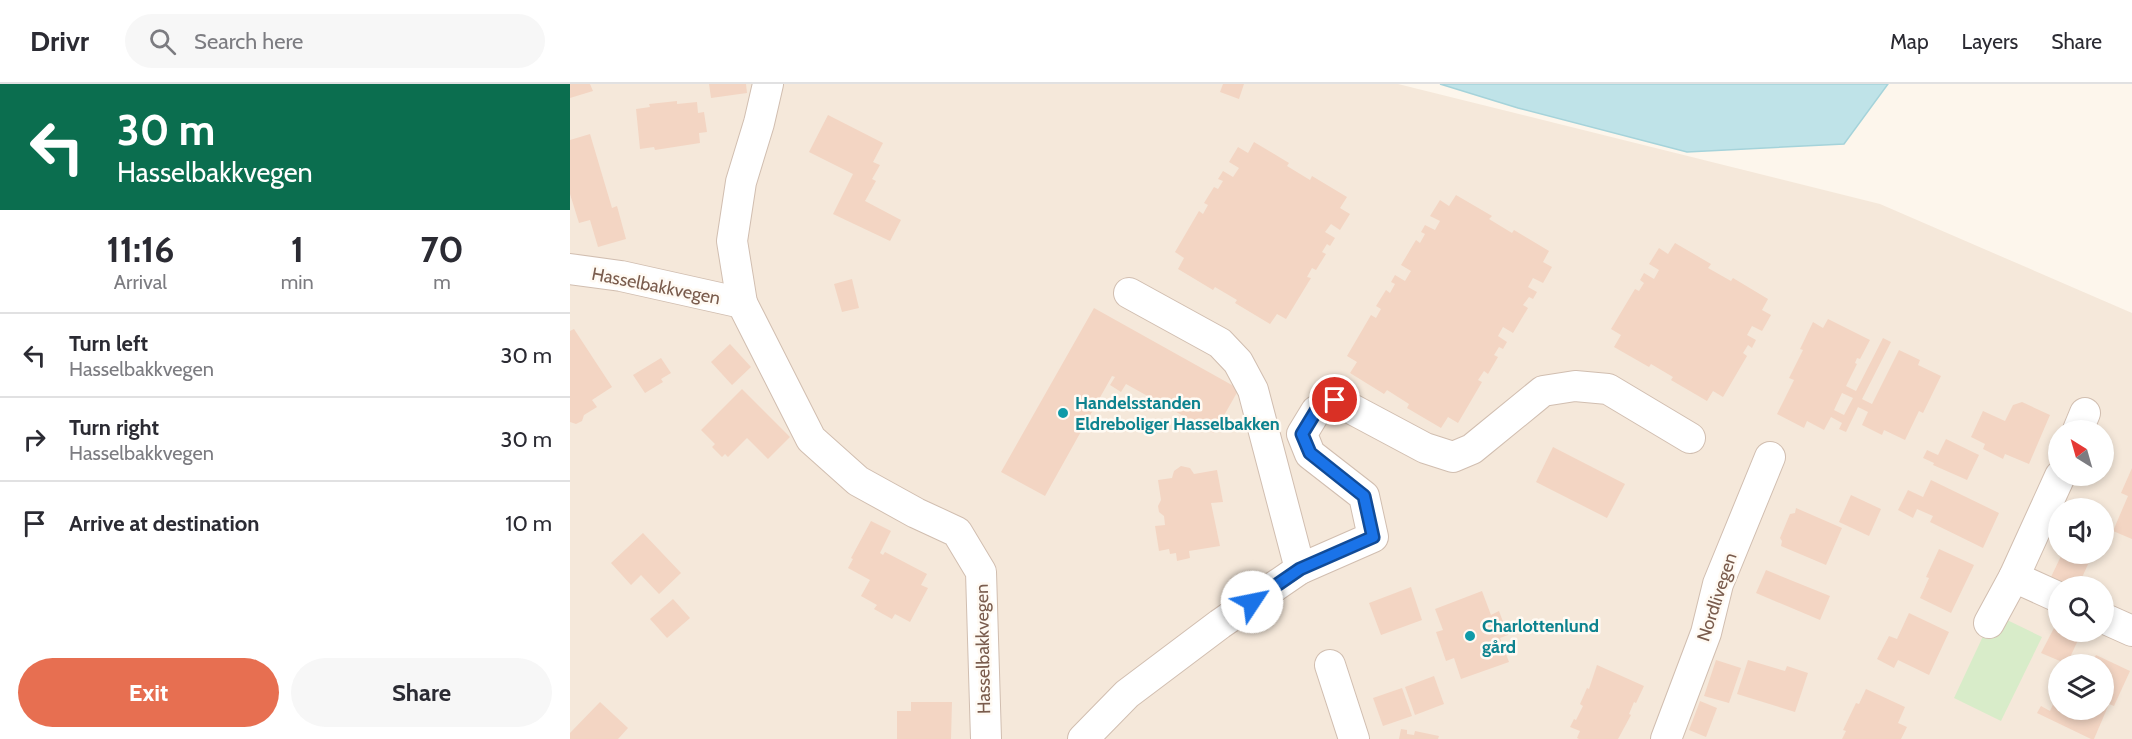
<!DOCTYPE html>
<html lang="en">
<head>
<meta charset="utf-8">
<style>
	:root { --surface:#fff; --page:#f7f7f7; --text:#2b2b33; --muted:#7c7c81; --line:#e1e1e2; --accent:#e76f51 }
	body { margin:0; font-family:Cabin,sans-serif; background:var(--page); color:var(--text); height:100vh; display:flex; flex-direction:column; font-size:22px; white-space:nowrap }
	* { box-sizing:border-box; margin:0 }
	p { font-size:20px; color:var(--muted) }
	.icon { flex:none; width:33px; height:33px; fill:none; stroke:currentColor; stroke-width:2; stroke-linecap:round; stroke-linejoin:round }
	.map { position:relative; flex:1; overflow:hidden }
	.drawer { display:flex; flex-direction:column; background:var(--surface); width:570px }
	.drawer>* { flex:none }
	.guide { background:#0b6e4f; color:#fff; overflow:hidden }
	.needle { width:39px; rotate:323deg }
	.buttons { position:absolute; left:1478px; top:336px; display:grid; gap:12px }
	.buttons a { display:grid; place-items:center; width:66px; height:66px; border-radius:50%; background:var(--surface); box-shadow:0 3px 9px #0003; font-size:30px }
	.pin { position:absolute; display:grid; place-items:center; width:51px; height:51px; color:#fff; margin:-26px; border:3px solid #fff; border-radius:50%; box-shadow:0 2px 6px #0007 }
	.me { position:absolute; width:66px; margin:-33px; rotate:56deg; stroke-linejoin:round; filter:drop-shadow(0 0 4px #0008) }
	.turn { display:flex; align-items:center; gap:21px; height:126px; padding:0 18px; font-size:27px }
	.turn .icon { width:78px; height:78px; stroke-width:2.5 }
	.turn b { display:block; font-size:42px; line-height:51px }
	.eta { display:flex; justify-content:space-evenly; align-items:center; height:102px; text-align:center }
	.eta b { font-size:36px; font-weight:700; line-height:42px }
	.action { display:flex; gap:12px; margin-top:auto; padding:12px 18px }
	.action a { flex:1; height:69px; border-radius:36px; background:var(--accent); color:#fff; font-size:24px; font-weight:700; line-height:69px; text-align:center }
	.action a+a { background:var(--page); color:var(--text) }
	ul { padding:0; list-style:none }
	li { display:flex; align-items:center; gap:18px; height:84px; padding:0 18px; border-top:2px solid var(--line) }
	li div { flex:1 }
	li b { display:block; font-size:22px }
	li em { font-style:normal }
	header { display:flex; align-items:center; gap:36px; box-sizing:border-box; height:84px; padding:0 30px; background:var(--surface); border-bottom:2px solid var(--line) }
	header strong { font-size:28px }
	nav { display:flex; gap:33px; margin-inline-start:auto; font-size:21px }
	.search { width:420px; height:54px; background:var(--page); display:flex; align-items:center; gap:15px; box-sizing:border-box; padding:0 21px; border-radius:33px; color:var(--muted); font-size:22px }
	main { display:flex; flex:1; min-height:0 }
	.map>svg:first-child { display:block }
	.residential { fill:#f5e8da; fill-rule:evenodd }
	.green { fill:#d8ecc9 }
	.water { fill:#bfe3e8; stroke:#a5d3da; stroke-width:1.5 }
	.building { fill:#f3d5c3; fill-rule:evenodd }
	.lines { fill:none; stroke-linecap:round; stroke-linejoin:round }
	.minor-casing { stroke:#d1beb0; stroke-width:32 }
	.minor { stroke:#fff; stroke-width:30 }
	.route-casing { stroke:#114b97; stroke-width:15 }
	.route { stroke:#1a73e8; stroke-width:10 }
	.culture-dot { fill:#0f9aa8; stroke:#fffaf3; stroke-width:2 }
	.labels { text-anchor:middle; stroke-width:5; stroke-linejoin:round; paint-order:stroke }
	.street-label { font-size:18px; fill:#7a5c4d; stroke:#fffaf3 }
	.culture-label { font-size:18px; font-weight:bold; fill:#0d838f; stroke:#fffaf3; text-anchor:start }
</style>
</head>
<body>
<header>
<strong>Drivr</strong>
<div class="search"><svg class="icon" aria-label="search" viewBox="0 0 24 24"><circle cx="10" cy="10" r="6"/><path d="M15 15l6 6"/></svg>Search here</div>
<nav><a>Map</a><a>Layers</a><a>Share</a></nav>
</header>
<main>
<section class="drawer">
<div class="guide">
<div class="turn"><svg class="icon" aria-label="left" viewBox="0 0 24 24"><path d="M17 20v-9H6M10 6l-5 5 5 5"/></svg><div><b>30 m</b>Hasselbakkvegen</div></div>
</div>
<div class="eta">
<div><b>11:16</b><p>Arrival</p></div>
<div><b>1</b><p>min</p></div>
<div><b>70</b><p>m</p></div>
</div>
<ul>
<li><svg class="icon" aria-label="left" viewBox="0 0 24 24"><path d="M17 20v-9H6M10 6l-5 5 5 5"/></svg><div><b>Turn left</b><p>Hasselbakkvegen</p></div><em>30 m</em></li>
<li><svg class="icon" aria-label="right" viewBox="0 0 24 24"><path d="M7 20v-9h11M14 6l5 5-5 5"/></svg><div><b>Turn right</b><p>Hasselbakkvegen</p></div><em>30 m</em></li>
<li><svg class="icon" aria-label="arrive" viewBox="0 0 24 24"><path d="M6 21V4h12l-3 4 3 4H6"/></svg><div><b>Arrive at destination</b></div><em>10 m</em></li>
</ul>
<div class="action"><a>Exit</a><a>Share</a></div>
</section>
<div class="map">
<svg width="1562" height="655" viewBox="0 0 1562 655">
	<rect width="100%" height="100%" fill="#fdf6ec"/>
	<!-- residential -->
	<path class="residential" d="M 0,0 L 828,0 L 1310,120 L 1562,229 L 1562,655 L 0,655 ZM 1488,346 L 1533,346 L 1533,392 L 1488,392 ZM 1488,424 L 1533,424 L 1533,470 L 1488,470 ZM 1488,502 L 1533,502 L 1533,548 L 1488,548 ZM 1488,580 L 1533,580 L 1533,626 L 1488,626 Z"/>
	<!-- green -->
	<path class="green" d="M 1435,535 L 1472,553 L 1431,637 L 1384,614 L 1415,548 L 1426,553 Z"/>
	<!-- water -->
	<path class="water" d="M 870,0 L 1318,0 L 1274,60 L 1117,68 L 948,24 Z"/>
	<!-- building -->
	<g class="building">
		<path d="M 0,0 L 20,0 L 23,7 L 0,14 Z"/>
		<path d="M 139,0 L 176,0 L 177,9 L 141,14 Z"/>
		<path d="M 653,0 L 674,0 L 669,15 L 650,8 Z"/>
		<path d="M 107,17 L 107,20 L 127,18 L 128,29 L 134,28 L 137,48 L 129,49 L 130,59 L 85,66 L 84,63 L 70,65 L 66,25 L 80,23 L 79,20 Z"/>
		<path d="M 258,31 L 313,59 L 303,78 L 310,81 L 302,95 L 306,97 L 295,117 L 331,136 L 320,157 L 263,130 L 283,90 L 239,68 Z"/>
		<path d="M 20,50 L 42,124 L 47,122 L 56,155 L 28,163 L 20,136 L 9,139 L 0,110 L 0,56 Z"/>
		<path d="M 684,58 L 719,79 L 717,82 L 740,96 L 742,92 L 777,113 L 770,124 L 780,130 L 770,146 L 761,140 L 755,148 L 765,154 L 760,162 L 757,160 L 752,168 L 756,170 L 746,186 L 742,184 L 737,193 L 741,194 L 716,235 L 707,230 L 700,240 L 665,219 L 667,216 L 645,203 L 643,206 L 608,185 L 614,174 L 605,168 L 629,127 L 633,130 L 638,121 L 634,119 L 644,103 L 648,105 L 653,97 L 648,95 L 653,87 L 663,93 L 669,84 L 659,78 L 668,63 L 678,69 Z"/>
		<path d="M 886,111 L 922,132 L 919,135 L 942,149 L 944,146 L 979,167 L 973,178 L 982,183 L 973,199 L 963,194 L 958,203 L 967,208 L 963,215 L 959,213 L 953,221 L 958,224 L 943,249 L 933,243 L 928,252 L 937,258 L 933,265 L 929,263 L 924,271 L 928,273 L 918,290 L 914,287 L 908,296 L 912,298 L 888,339 L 878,333 L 871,344 L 837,324 L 839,320 L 817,306 L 814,310 L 780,289 L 787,278 L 777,272 L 801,231 L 806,234 L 811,225 L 806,222 L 816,206 L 820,209 L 825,200 L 821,198 L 825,191 L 835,197 L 841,187 L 831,181 L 846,156 L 850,159 L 855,150 L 851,148 L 855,141 L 865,146 L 870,137 L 860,132 L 870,116 L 879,122 Z"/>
		<path d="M 1105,159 L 1141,180 L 1138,184 L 1161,197 L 1163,194 L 1198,215 L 1192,226 L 1201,231 L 1192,247 L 1182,242 L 1177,251 L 1186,256 L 1182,264 L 1178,261 L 1173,269 L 1177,272 L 1153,313 L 1143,307 L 1137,317 L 1101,296 L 1103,293 L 1081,280 L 1079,283 L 1044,263 L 1051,251 L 1041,245 L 1065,205 L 1069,207 L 1074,199 L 1070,196 L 1074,189 L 1084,195 L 1089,186 L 1079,180 L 1089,164 L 1098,170 Z"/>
		<path d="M 282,195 L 289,224 L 272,228 L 264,200 Z"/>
		<path d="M 524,224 L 669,305 L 644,349 L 556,300 L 551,308 L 540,301 L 545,293 L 542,292 L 475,412 L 431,388 Z"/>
		<path d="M 1258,235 L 1300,256 L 1290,275 L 1287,274 L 1285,279 L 1287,280 L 1276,302 L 1286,307 L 1313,254 L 1321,258 L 1292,315 L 1302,320 L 1329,266 L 1350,276 L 1348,281 L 1371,292 L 1353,329 L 1349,327 L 1335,356 L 1314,346 L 1312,351 L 1292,341 L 1298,328 L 1288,323 L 1276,348 L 1269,345 L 1272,339 L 1261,333 L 1254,346 L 1237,337 L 1234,344 L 1207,330 L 1224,296 L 1219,294 L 1233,266 L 1230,265 L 1243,238 L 1253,244 ZM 1272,309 L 1283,314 L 1274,331 L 1264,326 Z"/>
		<path d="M 4,245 L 42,303 L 22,316 L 27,323 L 14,331 L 12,337 L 6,340 L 0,338 L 0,247 Z"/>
		<path d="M 160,260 L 181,283 L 162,301 L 141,278 Z"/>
		<path d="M 91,274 L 101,289 L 91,295 L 93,298 L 75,309 L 63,291 Z"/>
		<path d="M 172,305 L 220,353 L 198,375 L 177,354 L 158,373 L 155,370 L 152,373 L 142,363 L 145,360 L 131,346 Z"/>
		<path d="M 1452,318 L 1480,331 L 1459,380 L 1435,370 L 1433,375 L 1413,365 L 1415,360 L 1401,353 L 1413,327 L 1435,337 L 1443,321 Z"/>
		<path d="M 1376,355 L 1409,371 L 1397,396 L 1363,381 L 1364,379 L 1353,374 L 1357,366 L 1368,371 Z"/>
		<path d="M 983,363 L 1055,400 L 1037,434 L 966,398 Z"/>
		<path d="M 611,382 L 620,384 L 624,390 L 647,386 L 653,418 L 641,419 L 650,462 L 619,467 L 620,474 L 607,477 L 606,469 L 600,470 L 599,465 L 589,467 L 585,442 L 595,441 L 594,432 L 589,428 L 588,422 L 591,416 L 588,396 L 602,394 L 604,387 Z"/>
		<path d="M 1562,384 L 1562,455 L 1543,447 L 1558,412 L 1551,409 Z"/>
		<path d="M 1361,396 L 1429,429 L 1413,464 L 1360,438 L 1363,432 L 1347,425 L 1343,434 L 1328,426 L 1338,406 L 1353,413 Z"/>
		<path d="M 1281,411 L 1311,425 L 1299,452 L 1269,438 Z"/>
		<path d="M 1226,424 L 1272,444 L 1256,481 L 1211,462 L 1212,457 L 1210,454 L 1220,430 L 1225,429 Z"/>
		<path d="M 301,437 L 321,447 L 310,469 L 313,471 L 315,468 L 357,490 L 351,501 L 358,504 L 340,538 L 325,530 L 322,535 L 304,525 L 307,521 L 291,512 L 300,496 L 278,484 L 283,475 L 281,474 Z"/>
		<path d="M 73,449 L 111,489 L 89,510 L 71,491 L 61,501 L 41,479 Z"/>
		<path d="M 1369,465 L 1404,481 L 1381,529 L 1350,514 L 1359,494 L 1356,493 Z"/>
		<path d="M 1492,470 L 1505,470 L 1520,476 L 1508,502 L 1502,502 L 1481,493 Z"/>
		<path d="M 1196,486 L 1260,512 L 1250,536 L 1186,509 Z"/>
		<path d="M 841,503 L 852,536 L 811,551 L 799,519 Z"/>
		<path d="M 912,507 L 921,531 L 929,527 L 938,551 L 930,554 L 939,578 L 891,595 L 884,574 L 876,577 L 866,548 L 873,546 L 865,525 Z"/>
		<path d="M 103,515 L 120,534 L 97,554 L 80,535 Z"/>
		<path d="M 1339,529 L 1379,548 L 1359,591 L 1328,576 L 1324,584 L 1307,575 L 1319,552 L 1327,555 Z"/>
		<path d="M 1484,544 L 1508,556 L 1497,580 L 1471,569 Z"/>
		<path d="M 1526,571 L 1560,587 L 1544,622 L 1539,620 L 1524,655 L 1521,655 L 1467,629 L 1471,622 L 1480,627 L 1488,609 L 1488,626 L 1533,626 L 1533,580 L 1521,580 Z"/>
		<path d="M 1146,576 L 1171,584 L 1159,619 L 1134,612 Z"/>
		<path d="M 1178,576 L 1215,587 L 1217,582 L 1238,589 L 1225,628 L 1167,610 Z"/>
		<path d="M 1027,581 L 1074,602 L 1066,619 L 1064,618 L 1059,630 L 1061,631 L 1048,655 L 1009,655 L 1007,654 L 1010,647 L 1000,643 L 1004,635 L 1006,636 L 1013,622 L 1010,620 L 1014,611 L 1017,604 L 1019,605 Z"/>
		<path d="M 864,592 L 874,620 L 845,631 L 835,603 Z"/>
		<path d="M 832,604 L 842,632 L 813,642 L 803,614 Z"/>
		<path d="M 1296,605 L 1335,623 L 1328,639 L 1337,643 L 1331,655 L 1272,655 L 1276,647 L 1273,646 L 1286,619 L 1289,620 Z"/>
		<path d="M 1130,617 L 1147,624 L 1136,653 L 1119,646 Z"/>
		<path d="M 30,618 L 58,644 L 48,655 L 0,655 L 0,649 Z"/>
		<path d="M 341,618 L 382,618 L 381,655 L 327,655 L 327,627 L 341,627 Z"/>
		<path d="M 831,645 L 837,646 L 837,650 L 844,651 L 845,647 L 869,652 L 868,655 L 829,655 Z"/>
	</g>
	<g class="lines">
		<!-- minor casing -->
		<g class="minor-casing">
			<g id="minor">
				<path d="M 0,185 L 51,192 L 172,219 L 241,355 L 288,397 L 346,429 L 387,448 L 411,488 L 416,655"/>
				<path d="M 559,209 L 650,259 L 668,278 L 683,306 L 730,485"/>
				<path d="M 172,219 L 162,157 L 171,98 L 189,39 L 198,0"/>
				<path d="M 1508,346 L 1515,329"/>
				<path d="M 1488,513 L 1444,493 L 1490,392"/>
				<path d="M 1533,534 L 1562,547"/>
				<path d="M 1419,539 L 1444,493"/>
				<path d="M 760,581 L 784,655"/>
				<path d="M 513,655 L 557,610 L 650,540 L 730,485 L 803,453 L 794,412 L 740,370 L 732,350 L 746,327 L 765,316 L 855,364 L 883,373 L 902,365 L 973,307 L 1005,302 L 1038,305 L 1120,354"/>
				<path d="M 1096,655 L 1136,549 L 1148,500 L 1200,373"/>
			</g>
		</g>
		<!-- minor -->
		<use href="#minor" class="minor"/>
	</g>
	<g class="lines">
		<!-- route casing -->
		<g class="route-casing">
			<path id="route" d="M 682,518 L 730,485 L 803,453 L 794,412 L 740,369 L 732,350 L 746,327 L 765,316"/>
		</g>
		<!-- route -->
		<use href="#route" class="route"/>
	</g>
	<!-- markers -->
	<g class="culture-dot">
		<circle cx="493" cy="329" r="6"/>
		<circle cx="900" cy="552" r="6"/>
	</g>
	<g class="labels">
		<!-- street labels -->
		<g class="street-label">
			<text transform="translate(86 202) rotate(11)" y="6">Hasselbakkvegen</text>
			<text transform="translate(1147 513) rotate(-72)" y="6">Nordlivegen</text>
			<text transform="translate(413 565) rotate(-91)" y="6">Hasselbakkvegen</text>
		</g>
		<!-- culture labels -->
		<g class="culture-label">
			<text x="505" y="325">Handelsstanden<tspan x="505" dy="21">Eldreboliger Hasselbakken</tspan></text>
			<text x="912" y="548">Charlottenlund<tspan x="912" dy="21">gård</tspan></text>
		</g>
	</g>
</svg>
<div class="buttons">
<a><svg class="needle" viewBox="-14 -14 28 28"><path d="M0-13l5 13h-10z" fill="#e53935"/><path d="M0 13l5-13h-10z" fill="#7c7c81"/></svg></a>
<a><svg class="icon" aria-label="sound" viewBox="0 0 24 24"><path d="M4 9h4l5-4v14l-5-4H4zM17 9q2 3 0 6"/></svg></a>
<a><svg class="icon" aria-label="search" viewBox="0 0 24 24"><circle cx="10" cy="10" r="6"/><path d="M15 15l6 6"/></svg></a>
<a><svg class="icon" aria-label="layers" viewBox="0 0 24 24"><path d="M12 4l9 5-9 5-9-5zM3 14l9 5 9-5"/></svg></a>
</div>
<div class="pin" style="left:765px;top:316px;background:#d93025"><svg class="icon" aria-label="arrive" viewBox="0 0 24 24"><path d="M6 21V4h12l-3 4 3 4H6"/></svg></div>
<svg class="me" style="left:682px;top:518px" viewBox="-20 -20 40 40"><circle r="19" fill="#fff"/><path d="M0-13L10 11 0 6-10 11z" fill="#1a73e8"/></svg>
</div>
</main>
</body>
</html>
